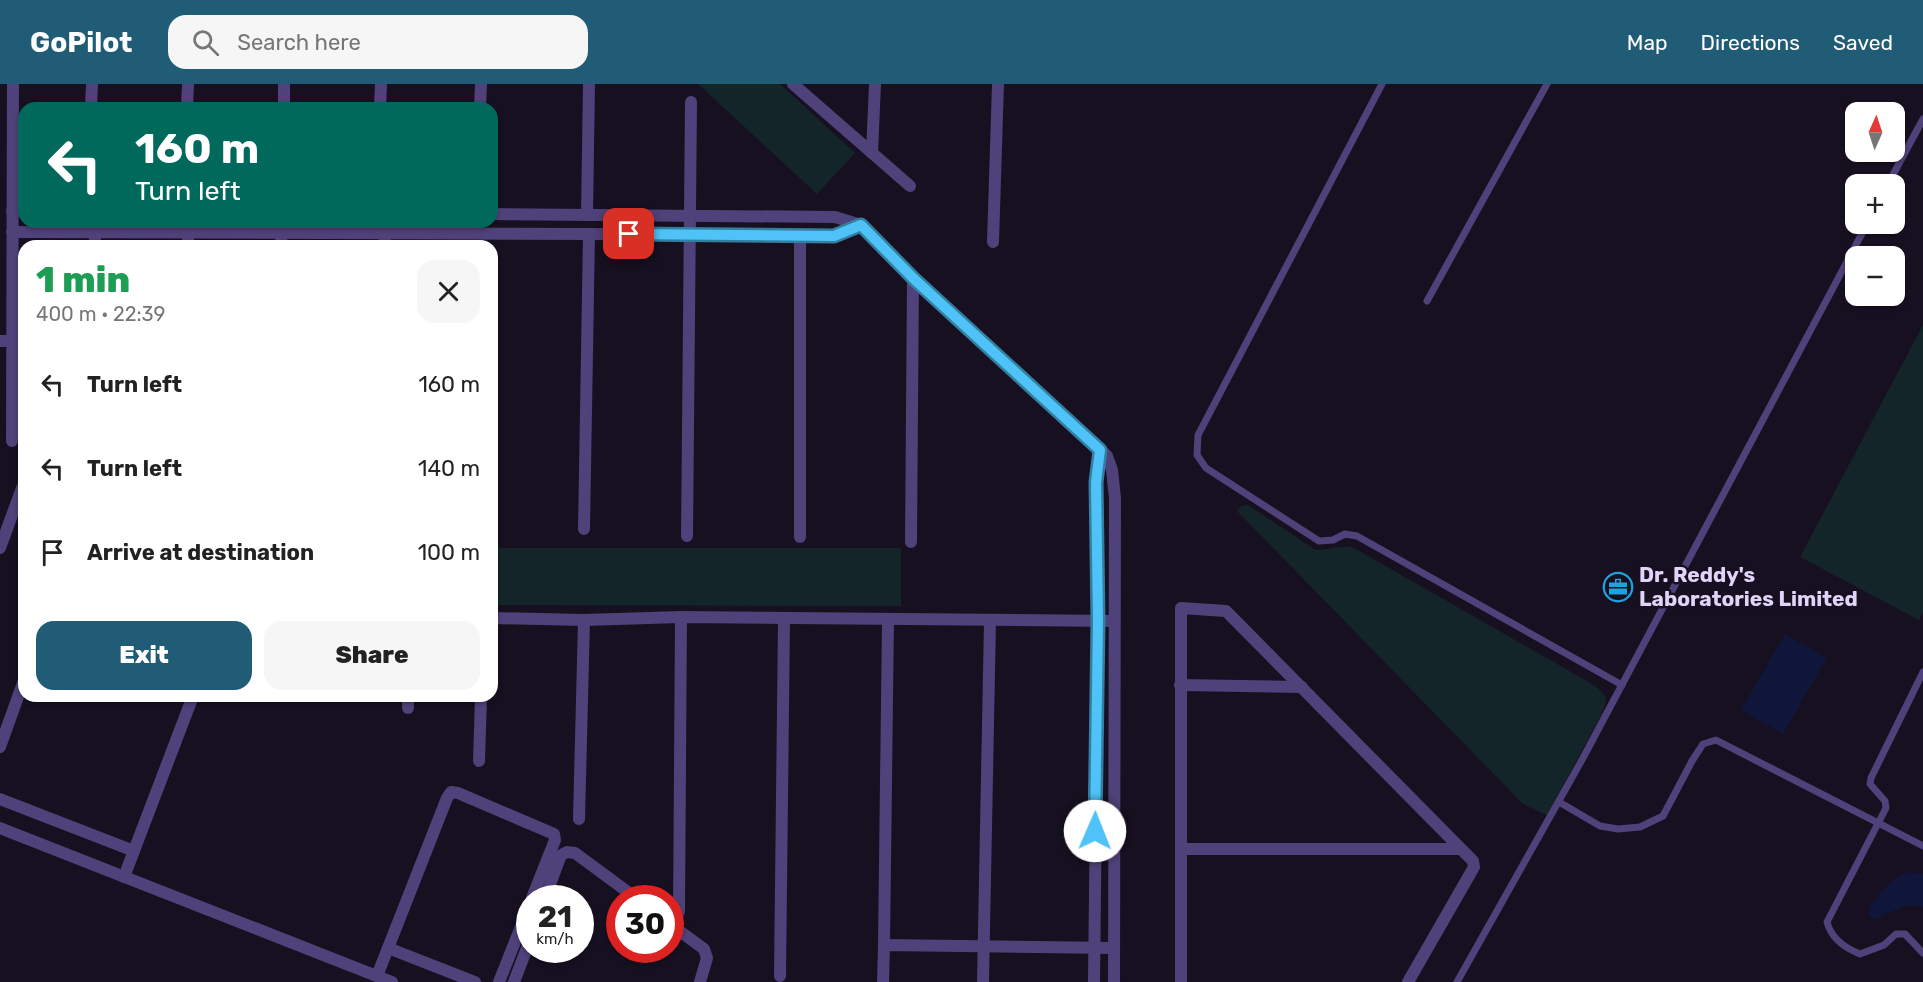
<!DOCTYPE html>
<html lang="en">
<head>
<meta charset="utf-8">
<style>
	:root { --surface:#fff; --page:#f6f6f6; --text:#222; --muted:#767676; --accent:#205c76 }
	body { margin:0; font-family:Rubik,sans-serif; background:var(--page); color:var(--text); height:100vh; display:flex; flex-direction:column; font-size:22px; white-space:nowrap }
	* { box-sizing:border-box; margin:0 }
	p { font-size:20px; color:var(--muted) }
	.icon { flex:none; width:33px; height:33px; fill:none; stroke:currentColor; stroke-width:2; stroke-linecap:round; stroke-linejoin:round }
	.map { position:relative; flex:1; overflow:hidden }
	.details { position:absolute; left:18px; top:156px; width:480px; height:462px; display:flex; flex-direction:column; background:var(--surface); border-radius:18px; box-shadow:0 2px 4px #0004 }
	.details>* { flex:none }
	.top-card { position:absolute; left:18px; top:18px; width:480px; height:126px; border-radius:18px; box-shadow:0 2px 4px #0004; background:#00695c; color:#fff; overflow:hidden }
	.needle { width:39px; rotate:3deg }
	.tools { position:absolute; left:1845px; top:18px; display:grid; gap:12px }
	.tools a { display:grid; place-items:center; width:60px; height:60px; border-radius:12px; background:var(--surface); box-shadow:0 2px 4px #0004; font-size:30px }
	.speed { position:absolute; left:516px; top:801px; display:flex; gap:12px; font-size:30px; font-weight:700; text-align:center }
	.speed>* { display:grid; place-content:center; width:78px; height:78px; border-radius:50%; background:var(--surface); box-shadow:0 2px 4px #0004; line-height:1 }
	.speed small { font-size:15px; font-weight:400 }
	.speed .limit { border:9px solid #d22; background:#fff; color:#111 }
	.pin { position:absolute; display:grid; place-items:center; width:51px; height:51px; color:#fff; margin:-26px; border-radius:12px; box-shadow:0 3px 9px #0006 }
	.me { position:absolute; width:66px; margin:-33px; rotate:1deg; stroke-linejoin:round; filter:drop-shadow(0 0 4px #0008) }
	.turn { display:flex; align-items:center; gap:21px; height:126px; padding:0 18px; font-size:27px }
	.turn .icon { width:78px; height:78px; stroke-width:2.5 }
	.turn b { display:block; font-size:42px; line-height:51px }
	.round { display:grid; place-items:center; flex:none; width:63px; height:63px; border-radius:18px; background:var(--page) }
	.headline { display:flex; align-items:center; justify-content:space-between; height:102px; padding:0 18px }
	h1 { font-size:36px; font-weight:800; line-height:45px; color:#1e9e55 }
	.button { display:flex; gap:12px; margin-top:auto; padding:12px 18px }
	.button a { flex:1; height:69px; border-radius:18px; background:var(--accent); color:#fff; font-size:24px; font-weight:800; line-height:69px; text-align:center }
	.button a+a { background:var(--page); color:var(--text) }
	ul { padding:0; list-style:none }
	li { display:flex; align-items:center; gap:18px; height:84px; padding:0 18px }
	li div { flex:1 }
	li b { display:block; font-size:22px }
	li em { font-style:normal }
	header { display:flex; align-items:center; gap:36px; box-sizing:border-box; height:84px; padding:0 30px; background:var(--accent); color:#fff }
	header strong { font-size:28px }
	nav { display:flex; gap:33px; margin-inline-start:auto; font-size:21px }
	.search { width:420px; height:54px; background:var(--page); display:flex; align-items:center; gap:15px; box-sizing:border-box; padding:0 21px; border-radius:18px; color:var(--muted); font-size:22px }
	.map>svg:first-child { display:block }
	.green { fill:#142529 }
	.water { fill:#101639 }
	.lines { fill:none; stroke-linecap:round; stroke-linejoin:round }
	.service { stroke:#4f4179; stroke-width:7 }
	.minor { stroke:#4f4179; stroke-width:12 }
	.route-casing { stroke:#337fa1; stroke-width:15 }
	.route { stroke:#4fc3f7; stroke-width:10 }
	.labels { text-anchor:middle; stroke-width:5; stroke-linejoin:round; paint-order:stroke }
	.poi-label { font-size:21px; font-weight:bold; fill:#e0d4f9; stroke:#161020; text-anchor:start }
</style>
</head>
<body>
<header>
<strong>GoPilot</strong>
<div class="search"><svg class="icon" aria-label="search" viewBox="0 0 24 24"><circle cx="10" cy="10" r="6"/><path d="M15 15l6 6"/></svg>Search here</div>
<nav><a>Map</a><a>Directions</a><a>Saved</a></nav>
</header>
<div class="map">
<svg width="1923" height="898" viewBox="0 0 1923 898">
	<rect width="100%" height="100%" fill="#161020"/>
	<!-- green -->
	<g class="green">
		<path d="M 698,0 L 780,0 L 855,69 L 817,110 Z"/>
		<path d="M 1923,241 L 1923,528 L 1919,536 L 1800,473 Z"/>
		<path d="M 1248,421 L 1314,465 C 1328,468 1341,459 1354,464 L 1594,601 C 1607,612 1609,614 1601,631 L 1547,731 L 1523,720 L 1237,427 L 1241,422 Z"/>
		<path d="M 492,464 L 901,464 L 901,522 L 492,521 Z"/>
	</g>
	<!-- water -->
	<g class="water">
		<path d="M 1785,550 L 1827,574 L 1783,650 L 1741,626 Z"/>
		<path d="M 1909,788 L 1923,790 L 1923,823 L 1908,821 L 1874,835 L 1869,833 C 1865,819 1895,791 1909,788 Z"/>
	</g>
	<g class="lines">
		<!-- service -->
		<g class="service">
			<path d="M 1382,0 L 1198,351 L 1197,371 L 1206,384 L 1319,457 L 1333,456 L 1345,450 L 1357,452 L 1622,601"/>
			<path d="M 1888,100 L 1923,35"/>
			<path d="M 1427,217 L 1547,0"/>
			<path d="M 1923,588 L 1871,694 L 1870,700 L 1885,717 L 1886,724 L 1827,838 C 1831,854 1845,864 1860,870 L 1884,861 L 1896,850 L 1905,850 L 1923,869"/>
			<path d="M 1559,718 L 1600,742 L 1618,745 L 1640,743 L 1663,732 L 1692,677 L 1703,660 L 1716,656 L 1923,762"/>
			<path d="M 1457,898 L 1583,674 L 1867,140"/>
		</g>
		<!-- minor -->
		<g class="minor">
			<path d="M 793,0 L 910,102"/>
			<path d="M 91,24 L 92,0"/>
			<path d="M 187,24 L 188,0"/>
			<path d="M 284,24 L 284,0"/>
			<path d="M 380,24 L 381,0"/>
			<path d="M 480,24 L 481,0"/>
			<path d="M 872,69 L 875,0"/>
			<path d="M 12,127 L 24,127"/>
			<path d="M 492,130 L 835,133 L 861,141 L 913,194 L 1107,372 L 1112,386 L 1115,414 L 1114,898"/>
			<path d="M 587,131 L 589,0"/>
			<path d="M 12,148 L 589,150 L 800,152 L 834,152 L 861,141"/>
			<path d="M 993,158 L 998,0"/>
			<path d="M 95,162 L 95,150"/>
			<path d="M 188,162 L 188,148"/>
			<path d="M 281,162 L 282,138"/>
			<path d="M 385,162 L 385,150"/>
			<path d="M 0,257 L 12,257"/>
			<path d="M 12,357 L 13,0"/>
			<path d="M 584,445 L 589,150"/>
			<path d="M 687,452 L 691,18"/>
			<path d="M 800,453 L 800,152"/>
			<path d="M 911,458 L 913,194"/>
			<path d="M 0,464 L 22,404"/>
			<path d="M 492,534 L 584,536 L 681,533 L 1114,537"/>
			<path d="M 1180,601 L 1302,603"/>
			<path d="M 408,624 L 408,612"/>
			<path d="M 0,663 L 24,596"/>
			<path d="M 479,677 L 481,612"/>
			<path d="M 0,715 L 134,767"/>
			<path d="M 579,735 L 584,536"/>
			<path d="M 0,744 L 392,898"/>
			<path d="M 1181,765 L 1460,765"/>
			<path d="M 124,793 L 193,612"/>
			<path d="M 545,814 L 561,771 L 567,768 L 575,769 L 636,814"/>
			<path d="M 679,828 L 681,533"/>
			<path d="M 670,840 L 704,865 L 707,874 L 700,898"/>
			<path d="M 884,861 L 888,535"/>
			<path d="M 388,864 L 475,898"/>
			<path d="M 377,892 L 447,714 L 451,708 L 458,709 L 554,750 L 555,756 L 532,814"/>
			<path d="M 780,892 L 784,535"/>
			<path d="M 499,898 L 530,820"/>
			<path d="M 514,898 L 530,856"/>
			<path d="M 883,898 L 884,861 L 1114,864"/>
			<path d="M 983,898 L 990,537"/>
			<path d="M 1094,898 L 1098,537 L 1096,398 L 1100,366"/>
			<path d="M 1181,898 L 1181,524 L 1226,527 L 1473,777 L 1474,783 L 1408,898"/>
		</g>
	</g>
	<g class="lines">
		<!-- route casing -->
		<g class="route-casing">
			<path id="route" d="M 629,150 L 834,152 L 861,141 L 913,194 L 1100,366 L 1096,398 L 1098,537 L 1095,747"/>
		</g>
		<!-- route -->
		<use href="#route" class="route"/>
	</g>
	<!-- icons -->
	<defs>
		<g id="office-ring" transform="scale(1.5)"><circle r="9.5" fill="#161020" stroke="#1da2dd" stroke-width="1.5"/><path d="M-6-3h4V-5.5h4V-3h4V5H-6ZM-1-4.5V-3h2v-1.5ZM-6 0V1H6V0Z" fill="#1da2dd"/></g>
	</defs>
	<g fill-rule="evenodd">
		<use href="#office-ring" x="1618" y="503"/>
	</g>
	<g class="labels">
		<!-- poi labels -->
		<g class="poi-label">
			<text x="1639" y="498">Dr. Reddy's<tspan x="1639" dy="24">Laboratories Limited</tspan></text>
		</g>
	</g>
</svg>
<div class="tools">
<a><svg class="needle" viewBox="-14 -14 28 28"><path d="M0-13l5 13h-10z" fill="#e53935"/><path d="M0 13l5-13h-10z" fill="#767676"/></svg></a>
<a>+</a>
<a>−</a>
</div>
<div class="speed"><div>21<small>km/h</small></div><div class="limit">30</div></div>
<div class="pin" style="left:629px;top:150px;background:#d93025"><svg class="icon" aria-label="arrive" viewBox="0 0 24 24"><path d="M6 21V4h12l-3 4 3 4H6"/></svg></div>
<svg class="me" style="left:1095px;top:747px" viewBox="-20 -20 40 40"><circle r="19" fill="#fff"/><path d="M0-13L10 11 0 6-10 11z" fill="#4fc3f7"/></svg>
<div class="top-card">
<div class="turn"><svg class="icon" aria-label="left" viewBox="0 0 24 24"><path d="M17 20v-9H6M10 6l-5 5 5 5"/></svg><div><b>160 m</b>Turn left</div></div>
</div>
<section class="details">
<div class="headline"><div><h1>1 min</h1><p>400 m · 22:39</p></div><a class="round"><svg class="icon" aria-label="close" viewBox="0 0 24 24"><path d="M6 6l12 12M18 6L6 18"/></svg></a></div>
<ul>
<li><svg class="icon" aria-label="left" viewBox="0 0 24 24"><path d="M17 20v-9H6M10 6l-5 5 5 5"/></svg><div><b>Turn left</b></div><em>160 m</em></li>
<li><svg class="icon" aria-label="left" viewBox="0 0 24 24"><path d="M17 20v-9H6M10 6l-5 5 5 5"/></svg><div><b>Turn left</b></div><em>140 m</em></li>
<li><svg class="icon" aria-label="arrive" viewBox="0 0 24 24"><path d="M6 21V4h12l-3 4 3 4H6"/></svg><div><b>Arrive at destination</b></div><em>100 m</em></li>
</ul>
<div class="button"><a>Exit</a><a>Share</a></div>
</section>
</div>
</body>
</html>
